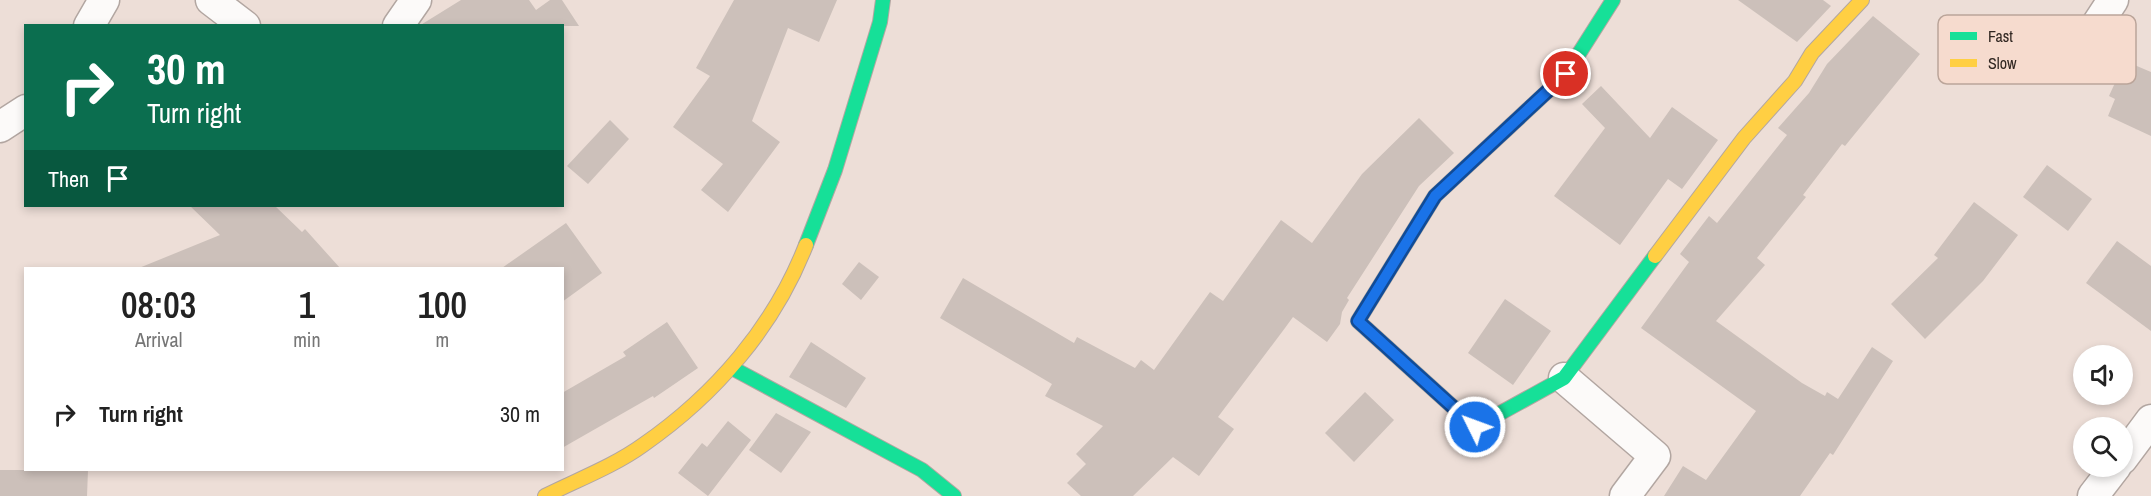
<!DOCTYPE html>
<html lang="en">
<head>
<meta charset="utf-8">
<style>
	:root { --surface:#fff; --page:#f2f2f2; --text:#222; --muted:#767676 }
	body { margin:0; font-family:"Archivo Narrow",sans-serif; background:var(--page); color:var(--text); height:100vh; display:flex; flex-direction:column; font-size:22px; white-space:nowrap }
	* { box-sizing:border-box; margin:0 }
	p { font-size:20px; color:var(--muted) }
	.icon { flex:none; width:33px; height:33px; fill:none; stroke:currentColor; stroke-width:2; stroke-linecap:round; stroke-linejoin:round }
	.map { position:relative; flex:1; overflow:hidden }
	.panel { position:absolute; left:24px; top:267px; width:540px; height:204px; display:flex; flex-direction:column; background:var(--surface); border-radius:0px; box-shadow:0 3px 9px #0003 }
	.panel>* { flex:none }
	.top-card { position:absolute; left:24px; top:24px; width:540px; height:183px; border-radius:0px; box-shadow:0 3px 9px #0003; background:#0b6e4f; color:#fff; overflow:hidden }
	.buttons { position:absolute; left:2073px; top:345px; display:grid; gap:12px }
	.buttons a { display:grid; place-items:center; width:60px; height:60px; border-radius:50%; background:var(--surface); box-shadow:0 3px 9px #0003; font-size:30px }
	.pin { position:absolute; display:grid; place-items:center; width:51px; height:51px; color:#fff; margin:-26px; border:3px solid #fff; border-radius:50%; box-shadow:0 2px 6px #0007 }
	.me { position:absolute; width:66px; margin:-33px; rotate:312deg; stroke-linejoin:round; filter:drop-shadow(0 0 4px #0008) }
	.turn { display:flex; align-items:center; gap:21px; height:126px; padding:0 24px; font-size:27px }
	.turn .icon { width:78px; height:78px; stroke-width:2.5 }
	.turn b { display:block; font-size:42px; line-height:51px }
	.then { display:flex; align-items:center; height:57px; padding:0 24px; background:#0003; gap:12px; font-size:22px }
	.eta { display:flex; justify-content:space-evenly; align-items:center; height:102px; text-align:center }
	.eta b { font-size:36px; font-weight:600; line-height:42px }
	ul { padding:0; list-style:none }
	li { display:flex; align-items:center; gap:18px; height:90px; padding:0 24px }
	li div { flex:1 }
	li b { display:block; font-size:22px }
	li em { font-style:normal }
	.map>svg:first-child { display:block }
	.building { fill:#ccc0ba }
	.lines { fill:none; stroke-linecap:round; stroke-linejoin:round }
	.street-casing { stroke:#b2a6a1; stroke-width:33 }
	.fast-casing { stroke:#b2a6a1; stroke-width:16 }
	.slow-casing { stroke:#b2a6a1; stroke-width:16 }
	.street { stroke:#fcfaf9; stroke-width:30 }
	.fast { stroke:#16e098; stroke-width:14 }
	.slow { stroke:#ffcf43; stroke-width:14 }
	.route-casing { stroke:#114b97; stroke-width:15 }
	.route { stroke:#1a73e8; stroke-width:10 }
	.key { fill:#f6dbce; stroke:#bba59a; stroke-width:1.5 }
	.key-label { font-size:16px; fill:#312722 }
</style>
</head>
<body>
<div class="map">
<svg width="2151" height="496" viewBox="0 0 2151 496">
	<rect width="100%" height="100%" fill="#edded7"/>
	<!-- building -->
	<g class="building">
		<path d="M 461,0 L 529,0 L 536,10 L 550,0 L 562,0 L 579,26 L 419,26 Z"/>
		<path d="M 734,0 L 837,0 L 819,42 L 788,28 L 752,121 L 780,142 L 728,212 L 701,190 L 723,164 L 673,127 L 710,76 L 696,68 Z"/>
		<path d="M 1738,0 L 1823,0 L 1831,6 L 1797,42 Z"/>
		<path d="M 1873,16 L 1920,54 L 1845,146 L 1842,144 L 1803,195 L 1806,197 L 1757,258 L 1765,265 L 1716,321 L 1802,383 L 1825,396 L 1827,392 L 1838,399 L 1872,347 L 1893,361 L 1833,455 L 1830,453 L 1800,496 L 1664,496 L 1683,466 L 1706,480 L 1756,411 L 1641,328 L 1689,262 L 1680,254 L 1709,216 L 1717,223 L 1787,135 L 1778,128 L 1809,93 L 1827,64 Z"/>
		<path d="M 2125,61 L 2151,72 L 2151,136 L 2108,116 L 2115,99 L 2109,96 Z"/>
		<path d="M 1601,86 L 1650,138 L 1672,107 L 1718,140 L 1682,189 L 1668,179 L 1620,245 L 1554,196 L 1605,128 L 1582,104 Z"/>
		<path d="M 1419,118 L 1454,153 L 1419,186 L 1347,298 L 1349,300 L 1342,312 L 1340,324 L 1327,342 L 1293,317 L 1285,328 L 1218,417 L 1234,429 L 1199,476 L 1173,457 L 1133,496 L 1081,496 L 1067,483 L 1086,464 L 1076,454 L 1103,426 L 1045,396 L 1052,384 L 940,318 L 963,278 L 1074,343 L 1077,337 L 1135,368 L 1141,360 L 1154,370 L 1210,292 L 1223,301 L 1281,220 L 1312,243 L 1362,174 Z"/>
		<path d="M 610,120 L 629,139 L 588,184 L 567,166 Z"/>
		<path d="M 2047,165 L 2092,199 L 2068,231 L 2023,197 Z"/>
		<path d="M 1974,202 L 2018,235 L 1983,281 L 1925,339 L 1891,304 L 1938,258 L 1934,255 Z"/>
		<path d="M 190,206 L 275,206 L 302,232 L 305,229 L 340,268 L 139,268 L 220,235 Z"/>
		<path d="M 566,223 L 602,273 L 562,302 L 562,268 L 502,268 Z"/>
		<path d="M 2117,241 L 2151,266 L 2151,331 L 2086,283 Z"/>
		<path d="M 859,262 L 879,277 L 861,300 L 842,284 Z"/>
		<path d="M 1505,299 L 1551,331 L 1513,385 L 1468,353 Z"/>
		<path d="M 667,322 L 698,368 L 654,398 L 653,396 L 562,448 L 562,393 L 626,356 L 623,352 Z"/>
		<path d="M 811,342 L 866,378 L 846,408 L 789,377 Z"/>
		<path d="M 1365,392 L 1394,420 L 1354,462 L 1325,433 Z"/>
		<path d="M 776,413 L 811,432 L 781,473 L 749,450 Z"/>
		<path d="M 728,421 L 751,440 L 708,496 L 678,473 L 702,443 L 707,447 Z"/>
		<path d="M 0,470 L 88,470 L 87,496 L 0,496 Z"/>
	</g>
	<g class="lines">
		<!-- street casing -->
		<g class="street-casing">
			<g id="street">
				<path d="M 211,0 L 245,26"/>
				<path d="M 89,26 L 104,0"/>
				<path d="M 398,26 L 416,0"/>
				<path d="M 2071,64 L 2113,0"/>
				<path d="M 0,127 L 26,110"/>
				<path d="M 1564,378 L 1655,456 L 1625,496"/>
				<path d="M 2122,459 L 2151,420"/>
				<path d="M 2093,496 L 2116,466"/>
			</g>
		</g>
		<!-- fast casing -->
		<g class="fast-casing">
			<g id="fast">
				<path d="M 1613,0 L 1566,74 L 1435,196 L 1358,321 L 1475,427 L 1564,378 L 1655,256"/>
				<path d="M 806,245 L 835,170 L 880,22 L 883,0"/>
				<path d="M 732,368 L 922,470 L 954,496"/>
			</g>
		</g>
		<!-- slow casing -->
		<g class="slow-casing">
			<g id="slow">
				<path d="M 1655,256 L 1744,138 L 1795,81 L 1812,53 L 1862,0"/>
				<path d="M 545,496 C 577,480 614,466 643,445 C 715,395 774,327 806,245"/>
			</g>
		</g>
		<!-- street -->
		<use href="#street" class="street"/>
		<!-- fast -->
		<use href="#fast" class="fast"/>
		<!-- slow -->
		<use href="#slow" class="slow"/>
	</g>
	<g class="lines">
		<!-- route casing -->
		<g class="route-casing">
			<path id="route" d="M 1475,427 L 1358,321 L 1435,196 L 1566,74"/>
		</g>
		<!-- route -->
		<use href="#route" class="route"/>
	</g>
	<!-- legend -->
	<rect x="1938" y="15" width="198" height="69" rx="9" class="key"/>
	<rect x="1950" y="32" width="27" height="8" fill="#16e098"/>
	<rect x="1950" y="59" width="27" height="8" fill="#ffcf43"/>
	<g class="key-label">
		<text x="1988" y="42">Fast</text>
		<text x="1988" y="69">Slow</text>
	</g>
</svg>
<div class="buttons">
<a><svg class="icon" aria-label="sound" viewBox="0 0 24 24"><path d="M4 9h4l5-4v14l-5-4H4zM17 9q2 3 0 6"/></svg></a>
<a><svg class="icon" aria-label="search" viewBox="0 0 24 24"><circle cx="10" cy="10" r="6"/><path d="M15 15l6 6"/></svg></a>
</div>
<div class="pin" style="left:1566px;top:74px;background:#d93025"><svg class="icon" aria-label="arrive" viewBox="0 0 24 24"><path d="M6 21V4h12l-3 4 3 4H6"/></svg></div>
<svg class="me" style="left:1475px;top:427px" viewBox="-20 -20 40 40"><circle r="17" fill="#1a73e8" stroke="#fff" stroke-width="3"/><path d="M0-11L8 9 0 5-8 9z" fill="#fff"/></svg>
<div class="top-card">
<div class="turn"><svg class="icon" aria-label="right" viewBox="0 0 24 24"><path d="M7 20v-9h11M14 6l5 5-5 5"/></svg><div><b>30 m</b>Turn right</div></div>
<div class="then">Then<svg class="icon" aria-label="arrive" viewBox="0 0 24 24"><path d="M6 21V4h12l-3 4 3 4H6"/></svg></div>
</div>
<section class="panel">
<div class="eta">
<div><b>08:03</b><p>Arrival</p></div>
<div><b>1</b><p>min</p></div>
<div><b>100</b><p>m</p></div>
</div>
<ul>
<li><svg class="icon" aria-label="right" viewBox="0 0 24 24"><path d="M7 20v-9h11M14 6l5 5-5 5"/></svg><div><b>Turn right</b></div><em>30 m</em></li>
</ul>
</section>
</div>
</body>
</html>
